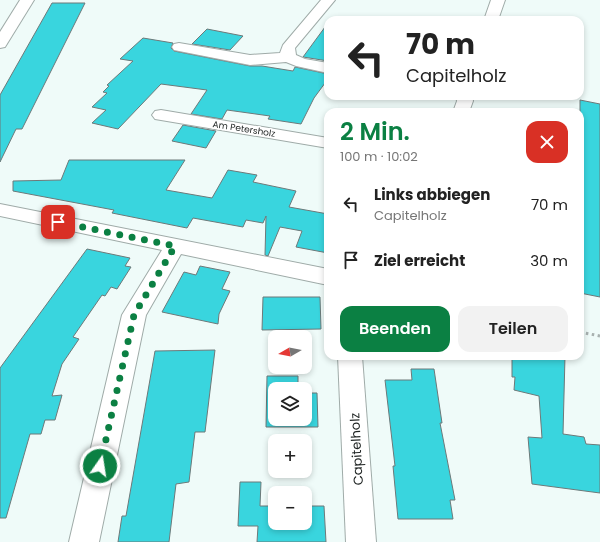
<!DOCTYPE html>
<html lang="de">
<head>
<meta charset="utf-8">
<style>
	:root { --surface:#fff; --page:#f2f2f2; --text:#222; --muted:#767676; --accent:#0b8043 }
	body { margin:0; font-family:Poppins,sans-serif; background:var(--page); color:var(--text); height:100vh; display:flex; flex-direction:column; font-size:15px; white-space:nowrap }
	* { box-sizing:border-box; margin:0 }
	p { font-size:13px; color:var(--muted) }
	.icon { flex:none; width:22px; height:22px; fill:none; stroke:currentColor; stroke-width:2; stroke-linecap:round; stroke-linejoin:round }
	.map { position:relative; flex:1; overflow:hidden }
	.drawer { position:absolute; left:324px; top:108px; width:260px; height:252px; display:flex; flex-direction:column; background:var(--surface); border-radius:12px; box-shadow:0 2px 6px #0003 }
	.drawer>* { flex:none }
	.hud { position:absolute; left:324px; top:16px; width:260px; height:84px; border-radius:12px; box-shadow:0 2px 6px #0003; background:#fff; color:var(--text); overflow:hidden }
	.needle { width:26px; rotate:261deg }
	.controls { position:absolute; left:268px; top:330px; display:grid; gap:8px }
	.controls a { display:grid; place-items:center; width:44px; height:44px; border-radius:8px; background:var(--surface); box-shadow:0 2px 6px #0003; font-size:20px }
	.pin { position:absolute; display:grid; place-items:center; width:34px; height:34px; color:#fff; margin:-17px; border-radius:8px; box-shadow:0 2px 6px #0006 }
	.me { position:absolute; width:44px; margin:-22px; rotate:13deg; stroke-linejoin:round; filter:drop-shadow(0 0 3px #0008) }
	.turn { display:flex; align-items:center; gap:14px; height:84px; padding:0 16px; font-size:18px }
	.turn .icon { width:52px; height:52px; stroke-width:2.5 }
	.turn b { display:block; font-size:28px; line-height:34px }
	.round { display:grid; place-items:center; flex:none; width:42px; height:42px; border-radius:12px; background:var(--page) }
	.head { display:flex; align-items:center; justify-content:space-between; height:68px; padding:0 16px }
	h1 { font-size:24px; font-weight:600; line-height:30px; color:var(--accent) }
	.button { display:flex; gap:8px; margin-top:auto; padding:8px 16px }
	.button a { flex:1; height:46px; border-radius:12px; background:var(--accent); color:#fff; font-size:16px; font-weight:600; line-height:46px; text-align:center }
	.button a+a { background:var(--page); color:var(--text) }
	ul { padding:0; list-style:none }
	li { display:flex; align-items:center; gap:12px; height:56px; padding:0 16px }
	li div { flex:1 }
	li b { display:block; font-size:15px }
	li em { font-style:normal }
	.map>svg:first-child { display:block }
	.building { fill:#39d5de; stroke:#6d7979 }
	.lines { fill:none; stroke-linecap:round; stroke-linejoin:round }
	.minor-casing { stroke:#9faba8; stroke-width:2 }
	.path { stroke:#a8b1b0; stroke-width:3; stroke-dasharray:2.5 3.5; stroke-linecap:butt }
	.minor { fill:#fff; fill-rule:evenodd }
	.route { stroke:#0b8043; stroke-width:7; stroke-dasharray:0 12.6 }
	.labels { text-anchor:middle; stroke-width:3; stroke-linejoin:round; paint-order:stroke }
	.far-street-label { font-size:9px; fill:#1e2322; stroke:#fff }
	.near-street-label { font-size:13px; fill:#1e2322; stroke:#fff }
</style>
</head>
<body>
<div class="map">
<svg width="600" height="542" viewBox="0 0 600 542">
	<rect width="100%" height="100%" fill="#effbf9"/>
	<!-- building -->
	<g class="building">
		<path d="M 52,3 L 85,3 L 22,129 L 16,129 L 0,162 L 0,95 Z"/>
		<path d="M 328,23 L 328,61 L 303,57 Z"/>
		<path d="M 207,29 L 243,36 L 230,50 L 192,44 Z"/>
		<path d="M 143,38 L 173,43 L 171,48 L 174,51 L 250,66 L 262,66 L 293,71 L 295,67 L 328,74 L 328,79 L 314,98 L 301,124 L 268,119 L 270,116 L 227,110 L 222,119 L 191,114 L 207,90 L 161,84 L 118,129 L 92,123 L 106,110 L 92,107 L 107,93 L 103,92 L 109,86 L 107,85 L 133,61 L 120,59 Z"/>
		<path d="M 580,100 L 600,104 L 600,297 L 580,293 Z"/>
		<path d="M 183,125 L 216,131 L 206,148 L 172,141 Z"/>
		<path d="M 69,160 L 185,160 L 166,190 L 212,198 L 228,170 L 257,175 L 253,182 L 296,191 L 289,207 L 328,214 L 328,253 L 296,247 L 302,231 L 280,227 L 268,256 L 265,255 L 266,216 L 263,223 L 246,220 L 243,227 L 193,218 L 187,228 L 112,213 L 114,210 L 13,191 L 13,181 L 61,180 Z"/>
		<path d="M 87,249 L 130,258 L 125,266 L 131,267 L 117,289 L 111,287 L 105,296 L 102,295 L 73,337 L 79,339 L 62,364 L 52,396 L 62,395 L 55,420 L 45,420 L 41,434 L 30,434 L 6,518 L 0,518 L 0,368 Z"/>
		<path d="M 200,266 L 230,272 L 222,289 L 230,291 L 219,314 L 218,324 L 162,312 L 184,272 L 196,275 Z"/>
		<path d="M 263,297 L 320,297 L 321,329 L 262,330 Z"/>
		<path d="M 215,350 L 205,432 L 195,432 L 189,482 L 176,484 L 169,542 L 118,542 L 122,516 L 126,516 L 155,351 Z"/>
		<path d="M 512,356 L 565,356 L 563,434 L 584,437 L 586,444 L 600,445 L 600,493 L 532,484 L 528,437 L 542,438 L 539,396 L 514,390 L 515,377 L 512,377 Z"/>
		<path d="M 411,369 L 434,369 L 442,423 L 440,423 L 455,500 L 450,500 L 453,519 L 398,519 L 393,466 L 395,466 L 385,380 L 412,380 Z"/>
		<path d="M 267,376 L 298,376 L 298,389 L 275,389 L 275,419 L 305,419 L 305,393 L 317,393 L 318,427 L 266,427 Z"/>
		<path d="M 240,482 L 261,482 L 260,506 L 275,506 L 275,523 L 305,523 L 305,506 L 324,506 L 326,542 L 257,542 L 258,526 L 238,526 Z"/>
	</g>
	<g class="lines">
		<!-- minor casing -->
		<g class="minor-casing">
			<g id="minor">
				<path d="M 20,0 L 34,0 L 5,47 L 0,48 L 0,32 Z"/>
				<path d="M 321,0 L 335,0 L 295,48 L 296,55 L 305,59 L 328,63 L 328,73 L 296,66 L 286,62 L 250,65 L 179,51 L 174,50 L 172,47 L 174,44 L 179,43 L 250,55 L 280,53 L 283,45 Z"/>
				<path d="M 491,0 L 505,0 L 498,20 L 484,20 Z"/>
				<path d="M 456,96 L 472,96 L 473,101 L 469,112 L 453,112 L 457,101 Z"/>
				<path d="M 161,110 L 328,138 L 328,148 L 155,119 L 152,115 L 155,111 Z"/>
				<path d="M 0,204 L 328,269 L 328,285 L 181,254 L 146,315 L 99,542 L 69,542 L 122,315 L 162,250 L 0,216 Z"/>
				<path d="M 338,356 L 362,356 L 376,542 L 346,542 Z"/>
			</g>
		</g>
		<!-- path -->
		<path class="path" d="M 580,332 L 600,336"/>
		<!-- minor -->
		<use href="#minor" class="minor"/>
	</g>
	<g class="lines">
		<!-- route -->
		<path class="route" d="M 58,222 L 175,246 L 134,315 L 100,466"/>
	</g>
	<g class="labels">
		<!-- far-street labels -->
		<g class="far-street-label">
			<text transform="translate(244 129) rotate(9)" y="3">Am Petersholz</text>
		</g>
		<!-- near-street labels -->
		<g class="near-street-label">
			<text transform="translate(356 449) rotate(-93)" y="5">Capitelholz</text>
		</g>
	</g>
</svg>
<div class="controls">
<a><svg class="needle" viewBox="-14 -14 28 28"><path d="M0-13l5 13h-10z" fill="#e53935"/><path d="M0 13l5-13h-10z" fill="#767676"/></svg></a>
<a><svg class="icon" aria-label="layers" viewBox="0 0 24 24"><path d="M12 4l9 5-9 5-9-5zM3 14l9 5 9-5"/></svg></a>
<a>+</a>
<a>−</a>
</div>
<div class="pin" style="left:58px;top:222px;background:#d93025"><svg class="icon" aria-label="arrive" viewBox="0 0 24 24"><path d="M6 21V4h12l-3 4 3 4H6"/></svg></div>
<svg class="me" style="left:100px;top:466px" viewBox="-20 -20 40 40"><circle r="17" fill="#0b8043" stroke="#fff" stroke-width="3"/><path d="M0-11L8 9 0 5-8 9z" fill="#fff"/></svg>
<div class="hud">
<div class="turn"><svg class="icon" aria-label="left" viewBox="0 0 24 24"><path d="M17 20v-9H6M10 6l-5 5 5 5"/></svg><div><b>70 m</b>Capitelholz</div></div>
</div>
<section class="drawer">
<div class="head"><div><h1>2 Min.</h1><p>100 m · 10:02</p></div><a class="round" style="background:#d93025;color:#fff"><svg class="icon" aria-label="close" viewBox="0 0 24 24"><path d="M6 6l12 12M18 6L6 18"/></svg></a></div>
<ul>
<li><svg class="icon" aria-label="left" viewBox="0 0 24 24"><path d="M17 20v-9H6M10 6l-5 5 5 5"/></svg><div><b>Links abbiegen</b><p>Capitelholz</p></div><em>70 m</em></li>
<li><svg class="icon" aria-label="arrive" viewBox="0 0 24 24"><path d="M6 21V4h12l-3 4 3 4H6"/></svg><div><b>Ziel erreicht</b></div><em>30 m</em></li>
</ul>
<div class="button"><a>Beenden</a><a>Teilen</a></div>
</section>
</div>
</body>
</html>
